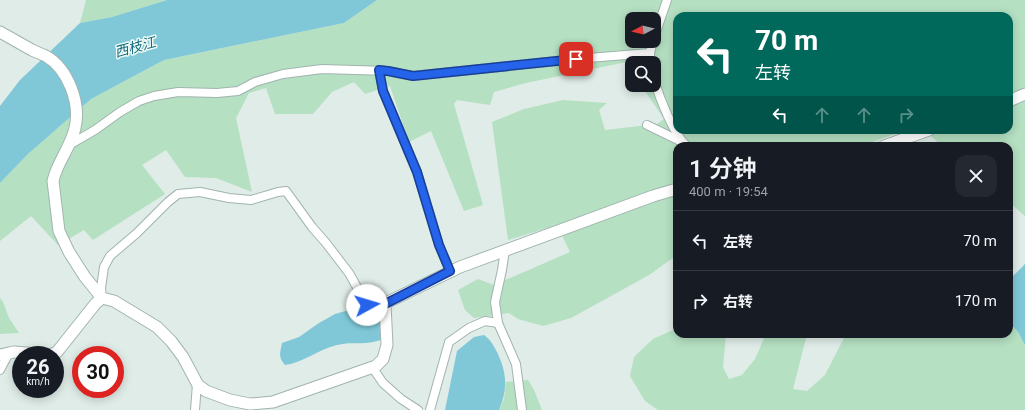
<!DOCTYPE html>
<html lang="zh">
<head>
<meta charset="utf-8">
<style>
	:root { --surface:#171b24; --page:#242831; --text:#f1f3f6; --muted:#9ea1a6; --line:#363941 }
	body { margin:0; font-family:Roboto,"Noto Sans SC",sans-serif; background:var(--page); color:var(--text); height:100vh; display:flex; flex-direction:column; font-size:15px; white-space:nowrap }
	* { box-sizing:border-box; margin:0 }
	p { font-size:13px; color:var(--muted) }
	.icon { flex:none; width:22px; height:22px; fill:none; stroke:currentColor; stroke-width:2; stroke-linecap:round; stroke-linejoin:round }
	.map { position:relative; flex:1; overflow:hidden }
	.sheet { position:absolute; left:673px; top:142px; width:340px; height:196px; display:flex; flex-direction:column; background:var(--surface); border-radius:12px; box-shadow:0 2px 10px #0003 }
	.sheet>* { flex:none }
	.hud { position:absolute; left:673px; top:12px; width:340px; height:122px; border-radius:12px; box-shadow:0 2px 10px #0003; background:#00695c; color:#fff; overflow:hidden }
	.needle { width:26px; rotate:263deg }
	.fabs { position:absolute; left:625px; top:12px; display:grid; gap:8px }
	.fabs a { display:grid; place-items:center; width:36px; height:36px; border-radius:8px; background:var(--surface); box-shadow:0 2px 10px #0003; font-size:20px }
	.speed { position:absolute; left:12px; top:346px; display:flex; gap:8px; font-size:20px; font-weight:700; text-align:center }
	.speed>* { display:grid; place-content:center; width:52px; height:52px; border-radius:50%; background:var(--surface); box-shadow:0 2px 10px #0003; line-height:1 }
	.speed small { font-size:10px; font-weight:400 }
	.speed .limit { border:6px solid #d22; background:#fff; color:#111 }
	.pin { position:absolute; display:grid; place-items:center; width:34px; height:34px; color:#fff; margin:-17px; border-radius:8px; box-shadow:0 2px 6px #0006 }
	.me { position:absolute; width:44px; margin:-22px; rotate:84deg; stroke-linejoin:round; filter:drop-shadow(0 0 3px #0008) }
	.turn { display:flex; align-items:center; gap:14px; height:84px; padding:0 16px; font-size:18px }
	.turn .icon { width:52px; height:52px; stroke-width:2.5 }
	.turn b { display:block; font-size:28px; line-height:34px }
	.lanes { display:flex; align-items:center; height:38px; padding:0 16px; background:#0003; justify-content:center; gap:20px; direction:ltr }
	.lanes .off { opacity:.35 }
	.round { display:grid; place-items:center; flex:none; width:42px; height:42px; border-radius:12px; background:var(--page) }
	.headline { display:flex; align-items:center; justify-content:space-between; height:68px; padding:0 16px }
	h1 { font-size:24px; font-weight:600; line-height:30px }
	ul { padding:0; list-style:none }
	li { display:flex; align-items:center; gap:12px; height:60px; padding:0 16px; border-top:1px solid var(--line) }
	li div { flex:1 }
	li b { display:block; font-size:15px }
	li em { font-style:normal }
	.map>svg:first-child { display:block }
	.green { fill:#b5e0c2; fill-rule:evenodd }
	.water { fill:#80c8d8 }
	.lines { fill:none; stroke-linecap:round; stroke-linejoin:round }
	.minor-casing { stroke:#a1b4af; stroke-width:10 }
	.tertiary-casing { stroke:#a1b4af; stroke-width:13 }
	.minor { stroke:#fff; stroke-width:8 }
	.tertiary { stroke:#fff; stroke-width:11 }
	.route-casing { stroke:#184099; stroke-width:10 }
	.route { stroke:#2563eb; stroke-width:7 }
	.labels { text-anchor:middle; stroke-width:3; stroke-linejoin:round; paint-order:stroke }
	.water-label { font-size:14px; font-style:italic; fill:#116b81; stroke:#f0f9f4 }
</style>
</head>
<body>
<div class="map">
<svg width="1025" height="410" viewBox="0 0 1025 410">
	<rect width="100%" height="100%" fill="#dfece7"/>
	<!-- green -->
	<g class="green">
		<path d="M 86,0 L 167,0 L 112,17 L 80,23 Z"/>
		<path d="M 377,0 L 1025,0 L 1025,216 L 1009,202 L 1009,146 L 942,146 L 924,130 L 1009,130 L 1009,16 L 677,16 L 677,130 L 907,130 L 860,146 L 677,146 L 677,255 L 649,275 L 571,318 L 543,326 L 518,319 L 509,313 L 474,318 L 465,310 L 458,290 L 478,279 L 494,285 L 570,252 L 557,225 L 508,240 L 492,122 L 524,109 L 563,100 L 607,103 L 599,110 L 605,130 L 657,124 L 664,119 L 645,91 L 643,85 L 654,85 L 654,63 L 637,63 L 636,60 L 526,83 L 494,92 L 490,105 L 457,100 L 454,104 L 483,205 L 464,211 L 431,131 L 409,142 L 390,86 L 365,94 L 354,82 L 332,92 L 313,114 L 275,114 L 266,88 L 249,93 L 236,118 L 252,192 L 216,178 L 185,177 L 166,150 L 142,165 L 165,194 L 93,240 L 84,230 L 58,245 L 31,216 L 0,241 L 0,183 L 28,154 L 91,99 L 164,60 L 344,23 ZM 632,19 L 654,19 L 654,41 L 632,41 Z"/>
		<path d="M 0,298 L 3,302 L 9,318 L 19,333 L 0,334 Z"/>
		<path d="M 1009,322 L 1018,332 L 1025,345 L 1025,410 L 658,410 L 645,401 L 630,376 L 634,357 L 653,339 L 675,329 L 677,327 L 677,334 L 726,334 L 723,367 L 729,379 L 742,375 L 755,359 L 766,334 L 807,334 L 793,389 L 807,391 L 825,375 L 846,334 L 1009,334 Z"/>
		<path d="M 528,380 L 534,390 L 542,410 L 499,410 L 504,399 L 506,382 Z"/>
	</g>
	<!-- water -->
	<g class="water">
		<path d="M 167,0 L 377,0 L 344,23 L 164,60 L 91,99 L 28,154 L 0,183 L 0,106 L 20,80 L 80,23 L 112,17 Z"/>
		<path d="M 1025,264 L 1025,345 L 1018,332 L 1009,322 L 1009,280 Z"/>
		<path d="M 349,310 L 377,312 L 382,315 L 383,339 C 368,346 352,341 337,345 C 319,349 303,363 285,365 C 278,357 280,353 282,343 L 299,337 L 319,323 L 335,314 Z"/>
		<path d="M 484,335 C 491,340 493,345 497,352 C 507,373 508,389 499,410 L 445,410 L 457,351 L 474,337 Z"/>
	</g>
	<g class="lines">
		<!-- minor casing -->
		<g class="minor-casing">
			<g id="minor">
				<path d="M 654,38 L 667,0"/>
				<path d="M 650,63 L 650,53 L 653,41"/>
				<path d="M 379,70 L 383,91 L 417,172 L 439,245 L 450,271"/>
				<path d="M 654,80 C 659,96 674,136 687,146"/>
				<path d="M 647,125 L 682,142"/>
				<path d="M 69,145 L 95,130 L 120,112 L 139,101 L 154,96 L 178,92 L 217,93 L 238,91 L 255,82 L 283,74 L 322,69 L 388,71 L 413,76 L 576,59 L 650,53"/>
				<path d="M 505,250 L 502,270 L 495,302 L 498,323 L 516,364 L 522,410"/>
				<path d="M 102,298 L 101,288 L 104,267 L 110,256 L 137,233 L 168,202 L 178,194 L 200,192 L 229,198 L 251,200 L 278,192 L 286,191 L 312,227 L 326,243 L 349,273 L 367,305 L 385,304"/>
				<path d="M 372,367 L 383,383 L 401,399 L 418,410"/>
				<path d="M 0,370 L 9,353"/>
				<path d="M 195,410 L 197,384"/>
				<path d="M 430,410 L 449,342 L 469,328 L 485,321 L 498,323"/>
			</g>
		</g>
		<!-- tertiary casing -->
		<g class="tertiary-casing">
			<g id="tertiary">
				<path d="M 0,32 C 11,38 21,44 32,50 C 36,52 41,54 46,56 C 68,69 81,103 75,128 C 71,147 57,162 53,181 L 59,231 L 69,252 L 85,277 L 102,298"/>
				<path d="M 1009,101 L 1025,94"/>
				<path d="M 884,146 L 929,130"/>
				<path d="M 0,355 L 14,352 L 50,355 L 57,352 L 96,303 L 102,298 L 114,301 L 157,327 L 171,341 L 183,357 L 198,385 L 206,391 L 230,400 L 250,404 L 273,402 L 376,366 L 383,359 L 387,345 L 385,304 L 390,301 L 460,267 L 653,196 L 677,189"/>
			</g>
		</g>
		<!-- minor -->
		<use href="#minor" class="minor"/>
		<!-- tertiary -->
		<use href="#tertiary" class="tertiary"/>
	</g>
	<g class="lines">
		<!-- route casing -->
		<g class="route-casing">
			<path id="route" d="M 367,305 L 385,304 L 450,271 L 439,245 L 417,172 L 383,91 L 379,70 L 388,71 L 413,76 L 576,59"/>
		</g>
		<!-- route -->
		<use href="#route" class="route"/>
	</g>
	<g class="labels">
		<!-- water labels -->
		<g class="water-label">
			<text transform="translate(135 47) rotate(-15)" y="5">西枝江</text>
		</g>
	</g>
</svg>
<div class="fabs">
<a><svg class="needle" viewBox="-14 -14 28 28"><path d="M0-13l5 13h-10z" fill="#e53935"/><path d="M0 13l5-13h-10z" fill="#9ea1a6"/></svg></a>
<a><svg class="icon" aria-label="search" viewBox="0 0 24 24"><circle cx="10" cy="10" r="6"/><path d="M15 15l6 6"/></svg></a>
</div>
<div class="speed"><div>26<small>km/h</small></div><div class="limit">30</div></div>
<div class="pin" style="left:576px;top:59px;background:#d93025"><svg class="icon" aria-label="arrive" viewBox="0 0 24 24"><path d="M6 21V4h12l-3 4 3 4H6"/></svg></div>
<svg class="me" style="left:367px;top:305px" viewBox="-20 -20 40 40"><circle r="19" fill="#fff"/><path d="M0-13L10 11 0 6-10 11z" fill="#2563eb"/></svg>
<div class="hud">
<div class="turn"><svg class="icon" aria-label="left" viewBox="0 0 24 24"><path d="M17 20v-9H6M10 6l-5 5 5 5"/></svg><div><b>70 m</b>左转</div></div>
<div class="lanes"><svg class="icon" aria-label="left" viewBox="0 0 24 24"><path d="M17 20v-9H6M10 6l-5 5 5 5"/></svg><svg class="icon off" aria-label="ahead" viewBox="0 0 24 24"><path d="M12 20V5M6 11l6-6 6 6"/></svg><svg class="icon off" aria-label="ahead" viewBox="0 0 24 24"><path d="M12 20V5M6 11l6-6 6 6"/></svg><svg class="icon off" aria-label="right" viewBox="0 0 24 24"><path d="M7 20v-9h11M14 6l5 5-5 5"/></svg></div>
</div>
<section class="sheet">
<div class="headline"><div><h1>1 分钟</h1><p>400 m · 19:54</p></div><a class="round"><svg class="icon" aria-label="close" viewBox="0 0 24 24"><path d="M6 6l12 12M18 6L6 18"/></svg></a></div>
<ul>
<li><svg class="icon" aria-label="left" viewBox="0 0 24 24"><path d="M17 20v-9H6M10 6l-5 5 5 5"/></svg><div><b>左转</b></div><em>70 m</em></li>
<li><svg class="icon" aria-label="right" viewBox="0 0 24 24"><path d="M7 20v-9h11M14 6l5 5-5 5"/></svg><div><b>右转</b></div><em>170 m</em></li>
</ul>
</section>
</div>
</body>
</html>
